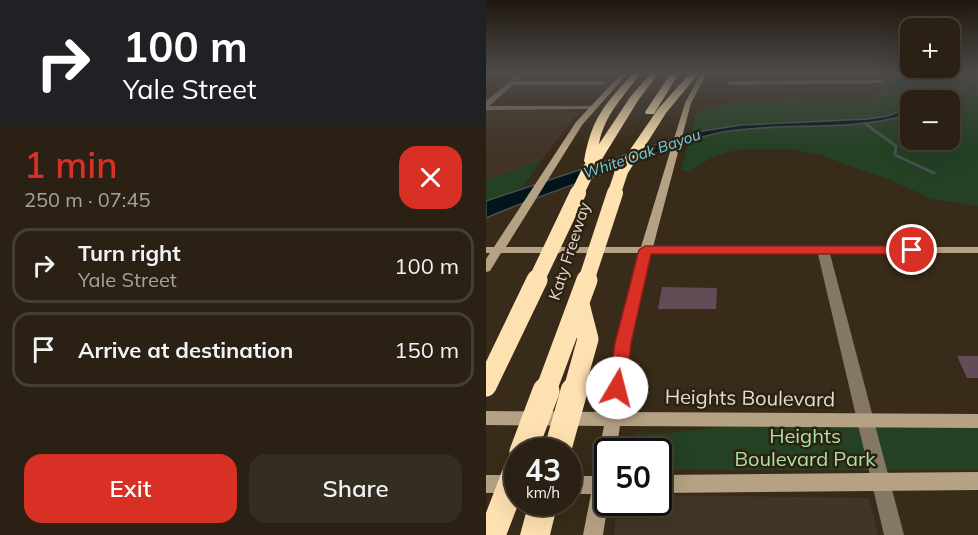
<!DOCTYPE html>
<html lang="en">
<head>
<meta charset="utf-8">
<style>
	:root { --surface:#2a2013; --page:#362d21; --text:#f1f3f6; --muted:#a5a3a0; --line:#463e33; --accent:#d93025 }
	body { margin:0; font-family:Mulish,sans-serif; background:var(--page); color:var(--text); height:100vh; display:flex; flex-direction:column; font-size:22px; white-space:nowrap }
	* { box-sizing:border-box; margin:0 }
	p { font-size:20px; color:var(--muted) }
	.icon { flex:none; width:33px; height:33px; fill:none; stroke:currentColor; stroke-width:2; stroke-linecap:round; stroke-linejoin:round }
	.map { position:relative; flex:1; overflow:hidden }
	.panel { display:flex; flex-direction:column; background:var(--surface); width:486px }
	.panel>* { flex:none }
	.guide { background:#202124; color:#fff; overflow:hidden }
	.tools { position:absolute; left:414px; top:18px; display:grid; gap:12px }
	.tools a { display:grid; place-items:center; width:60px; height:60px; border-radius:12px; background:var(--surface); box-shadow:0 6px 24px #0002,0 0 0 2px var(--line); font-size:30px }
	.speed { position:absolute; left:18px; top:438px; display:flex; gap:12px; font-size:30px; font-weight:700; text-align:center }
	.speed>* { display:grid; place-content:center; width:78px; height:78px; border-radius:50%; background:var(--surface); box-shadow:0 6px 24px #0002,0 0 0 2px var(--line); line-height:1 }
	.speed small { font-size:15px; font-weight:400 }
	.speed .limit { border:3px solid #111; border-radius:9px; background:#fff; color:#111 }
	.pin { position:absolute; display:grid; place-items:center; width:51px; height:51px; color:#fff; margin:-26px; border:3px solid #fff; border-radius:50%; box-shadow:0 2px 6px #0007 }
	.me { position:absolute; width:66px; margin:-33px; rotate:8deg; stroke-linejoin:round; filter:drop-shadow(0 0 4px #0008) }
	.turn { display:flex; align-items:center; gap:21px; height:126px; padding:0 24px; font-size:27px }
	.turn .icon { width:78px; height:78px; stroke-width:2.5 }
	.turn b { display:block; font-size:42px; line-height:51px }
	.round { display:grid; place-items:center; flex:none; width:63px; height:63px; border-radius:18px; background:var(--page) }
	.overview { display:flex; align-items:center; justify-content:space-between; height:102px; padding:0 24px }
	h1 { font-size:36px; font-weight:600; line-height:45px; color:var(--accent) }
	.button { display:flex; gap:12px; margin-top:auto; padding:12px 24px }
	.button a { flex:1; height:69px; border-radius:18px; background:var(--accent); color:#fff; font-size:24px; font-weight:600; line-height:69px; text-align:center }
	.button a+a { background:var(--page); color:var(--text) }
	ul { padding:0; list-style:none }
	li { display:flex; align-items:center; gap:18px; height:75px; margin:0 12px 9px; padding:0 12px; border:3px solid var(--line); border-radius:18px }
	li div { flex:1 }
	li b { display:block; font-size:22px }
	li em { font-style:normal }
	main { display:flex; flex:1; min-height:0 }
	.map>svg:first-child { display:block }
	.commercial { fill:#423527 }
	.green { fill:#244124; fill-rule:evenodd }
	.water { fill:#03151b; stroke:#475152; stroke-width:1.5 }
	.lines { fill:none; stroke-linecap:round; stroke-linejoin:round }
	.stream-far1 { stroke:#475152; stroke-width:2 }
	.stream { stroke:#475152; stroke-width:3 }
	.building { fill:#624c56 }
	.minor { fill:#847865; fill-rule:evenodd }
	.secondary { fill:#b5a284; fill-rule:evenodd }
	.motorway { fill:#fee1b1; fill-rule:evenodd }
	.motorway-bridge-far3 { stroke:#fee1b1; stroke-width:13 }
	.motorway-bridge-far2 { stroke:#fee1b1; stroke-width:16 }
	.motorway-bridge-far1 { stroke:#fee1b1; stroke-width:21 }
	.motorway-bridge { stroke:#fee1b1; stroke-width:27 }
	.route { fill:#d93025; stroke:#8d1f18; stroke-width:1.5 }
	.labels { text-anchor:middle; stroke-width:5; stroke-linejoin:round; paint-order:stroke }
	.far-water-label { font-size:15px; font-style:italic; fill:#6dcfeb; stroke:#2d2110 }
	.street-label { font-size:16px; fill:#e5dcd2; stroke:#2d2110 }
	.near-street-label { font-size:20px; fill:#e5dcd2; stroke:#2d2110 }
	.near-park-label { font-size:20px; fill:#a8e2a7; stroke:#2d2110 }
</style>
</head>
<body>
<main>
<section class="panel">
<div class="guide">
<div class="turn"><svg class="icon" aria-label="right" viewBox="0 0 24 24"><path d="M7 20v-9h11M14 6l5 5-5 5"/></svg><div><b>100 m</b>Yale Street</div></div>
</div>
<div class="overview"><div><h1>1 min</h1><p>250 m · 07:45</p></div><a class="round" style="background:#d93025;color:#fff"><svg class="icon" aria-label="close" viewBox="0 0 24 24"><path d="M6 6l12 12M18 6L6 18"/></svg></a></div>
<ul>
<li><svg class="icon" aria-label="right" viewBox="0 0 24 24"><path d="M7 20v-9h11M14 6l5 5-5 5"/></svg><div><b>Turn right</b><p>Yale Street</p></div><em>100 m</em></li>
<li><svg class="icon" aria-label="arrive" viewBox="0 0 24 24"><path d="M6 21V4h12l-3 4 3 4H6"/></svg><div><b>Arrive at destination</b></div><em>150 m</em></li>
</ul>
<div class="button"><a>Exit</a><a>Share</a></div>
</section>
<div class="map">
<svg width="492" height="535" viewBox="0 0 492 535">
	<rect width="100%" height="100%" fill="#382b19"/>
	<!-- commercial -->
	<g class="commercial">
		<path d="M 0,110 L 77,110 L 92,113 L 55,161 L 0,180 Z"/>
		<path d="M 173,495 L 383,498 L 392,535 L 128,535 L 129,518 L 144,503 L 172,502 Z"/>
	</g>
	<!-- green -->
	<g class="green">
		<path d="M 391,73 L 488,73 L 492,76 L 492,206 L 446,199 L 404,180 L 334,155 L 304,149 L 259,149 L 242,152 L 227,157 L 203,172 L 195,170 L 210,113 L 248,101 L 299,101 L 299,98 L 313,95 L 315,99 L 381,101 L 396,90 L 399,83 ZM 424,100 L 464,100 L 464,140 L 424,140 Z"/>
		<path d="M 55,161 L 37,187 L 0,201 L 0,180 Z"/>
		<path d="M 257,424 L 492,425 L 492,470 L 173,470 L 172,452 L 146,452 L 148,433 L 185,433 Z"/>
	</g>
	<!-- water -->
	<path class="water" d="M 424,107 L 424,114 L 421,115 C 363,132 303,122 244,131 C 208,136 175,152 141,165 C 94,183 46,198 0,218 L 0,201 L 204,133 L 255,125 L 382,119 L 402,116 Z"/>
	<g class="lines">
		<!-- stream-far1 -->
		<path class="stream-far1" d="M 378,123 L 383,126"/>
		<!-- stream -->
		<path class="stream" d="M 381,125 L 410,146 L 409,155 L 448,173"/>
	</g>
	<!-- building -->
	<g class="building">
		<path d="M 176,287 L 231,288 L 230,309 L 172,309 Z"/>
		<path d="M 471,356 L 492,356 L 492,378 L 481,378 Z"/>
	</g>
	<g class="lines">
		<!-- minor -->
		<g class="minor">
			<path d="M 34,73 L 40,73 L 31,81 L 117,81 L 120,83 L 117,85 L 27,85 L 3,106 L 108,106 L 109,107 L 106,109 L 0,110 L 0,101 Z"/>
			<path d="M 396,80 L 398,83 L 244,85 L 241,83 L 244,81 Z"/>
			<path d="M 337,247 L 343,250 L 418,535 L 398,535 L 331,250 Z"/>
		</g>
		<!-- secondary -->
		<g class="secondary">
			<path d="M 136,73 L 142,73 L 96,125 L 20,247 L 155,247 L 199,103 L 215,73 L 221,73 L 205,103 L 167,247 L 492,247 L 492,253 L 165,253 L 144,343 L 136,412 L 492,414 L 492,428 L 134,426 L 130,452 L 122,452 L 122,502 L 117,535 L 97,535 L 105,494 L 82,494 L 82,476 L 108,476 L 118,426 L 0,425 L 0,411 L 120,412 L 130,343 L 153,253 L 15,253 L 4,271 L 0,272 L 0,259 L 4,253 L 0,253 L 0,247 L 8,247 L 90,122 Z"/>
			<path d="M 492,472 L 492,490 L 172,493 L 172,475 Z"/>
			<path d="M 0,475 L 26,475 L 32,477 L 32,491 L 26,493 L 0,493 Z"/>
		</g>
		<!-- motorway -->
		<g class="motorway">
			<path d="M 147,73 L 155,73 C 138,96 118,115 113,144 L 145,96 L 165,73 L 173,73 L 153,99 L 108,172 L 98,172 L 96,169 L 100,164 L 98,161 C 106,117 118,106 147,73 Z"/>
			<path d="M 185,73 L 193,73 L 168,114 L 160,114 L 159,112 Z"/>
			<path d="M 204,73 L 213,73 L 180,113 L 140,176 L 130,176 L 128,173 L 172,109 Z"/>
			<path d="M 43,502 L 72,502 L 64,535 L 34,535 Z"/>
		</g>
		<!-- motorway-bridge-far3 -->
		<g class="motorway-bridge-far3">
			<path d="M 91,194 L 103,169"/>
			<path d="M 128,194 L 135,173"/>
		</g>
		<!-- motorway-bridge-far2 -->
		<g class="motorway-bridge-far2">
			<path d="M 50,281 L 92,193"/>
			<path d="M 100,281 L 129,193"/>
		</g>
		<!-- motorway-bridge-far1 -->
		<g class="motorway-bridge-far1">
			<path d="M 0,386 L 51,280"/>
			<path d="M 59,393 L 101,280"/>
			<path d="M 87,393 L 102,339 L 93,304"/>
		</g>
		<!-- motorway-bridge -->
		<g class="motorway-bridge">
			<path d="M 37,452 L 60,391"/>
			<path d="M 71,452 L 88,391"/>
			<path d="M 6,535 L 32,467"/>
		</g>
	</g>
	<!-- sky -->
	<linearGradient id="sky" x2="0" y2="1"><stop stop-color="#1f180e"/><stop offset="0.49" stop-color="#4d4a49"/><stop offset="1" stop-color="#4d4a49" stop-opacity="0"/></linearGradient>
	<rect width="492" height="148" fill="url(#sky)"/>
	<!-- route -->
	<path class="route" d="M 159,246 L 426,246 L 432,250 L 426,254 L 165,254 L 145,343 L 140,388 L 137,394 L 131,396 L 124,394 L 122,388 L 129,343 L 153,250 Z"/>
	<g class="labels">
		<!-- far-water labels -->
		<g class="far-water-label">
			<text transform="translate(156 154) rotate(-19)" y="5">White Oak Bayou</text>
		</g>
		<!-- street labels -->
		<g class="street-label">
			<text transform="translate(83 251) rotate(-72)" y="6">Katy Freeway</text>
		</g>
		<!-- near-street labels -->
		<g class="near-street-label">
			<text transform="translate(264 398) rotate(1)" y="7">Heights Boulevard</text>
		</g>
		<!-- near-park labels -->
		<g class="near-park-label">
			<text x="319" y="443">Heights<tspan x="319" dy="23">Boulevard Park</tspan></text>
		</g>
	</g>
</svg>
<div class="tools">
<a>+</a>
<a>−</a>
</div>
<div class="speed"><div>43<small>km/h</small></div><div class="limit">50</div></div>
<div class="pin" style="left:426px;top:250px;background:#d93025"><svg class="icon" aria-label="arrive" viewBox="0 0 24 24"><path d="M6 21V4h12l-3 4 3 4H6"/></svg></div>
<svg class="me" style="left:131px;top:388px" viewBox="-20 -20 40 40"><circle r="19" fill="#fff"/><path d="M0-13L10 11 0 6-10 11z" fill="#d93025"/></svg>
</div>
</main>
</body>
</html>
